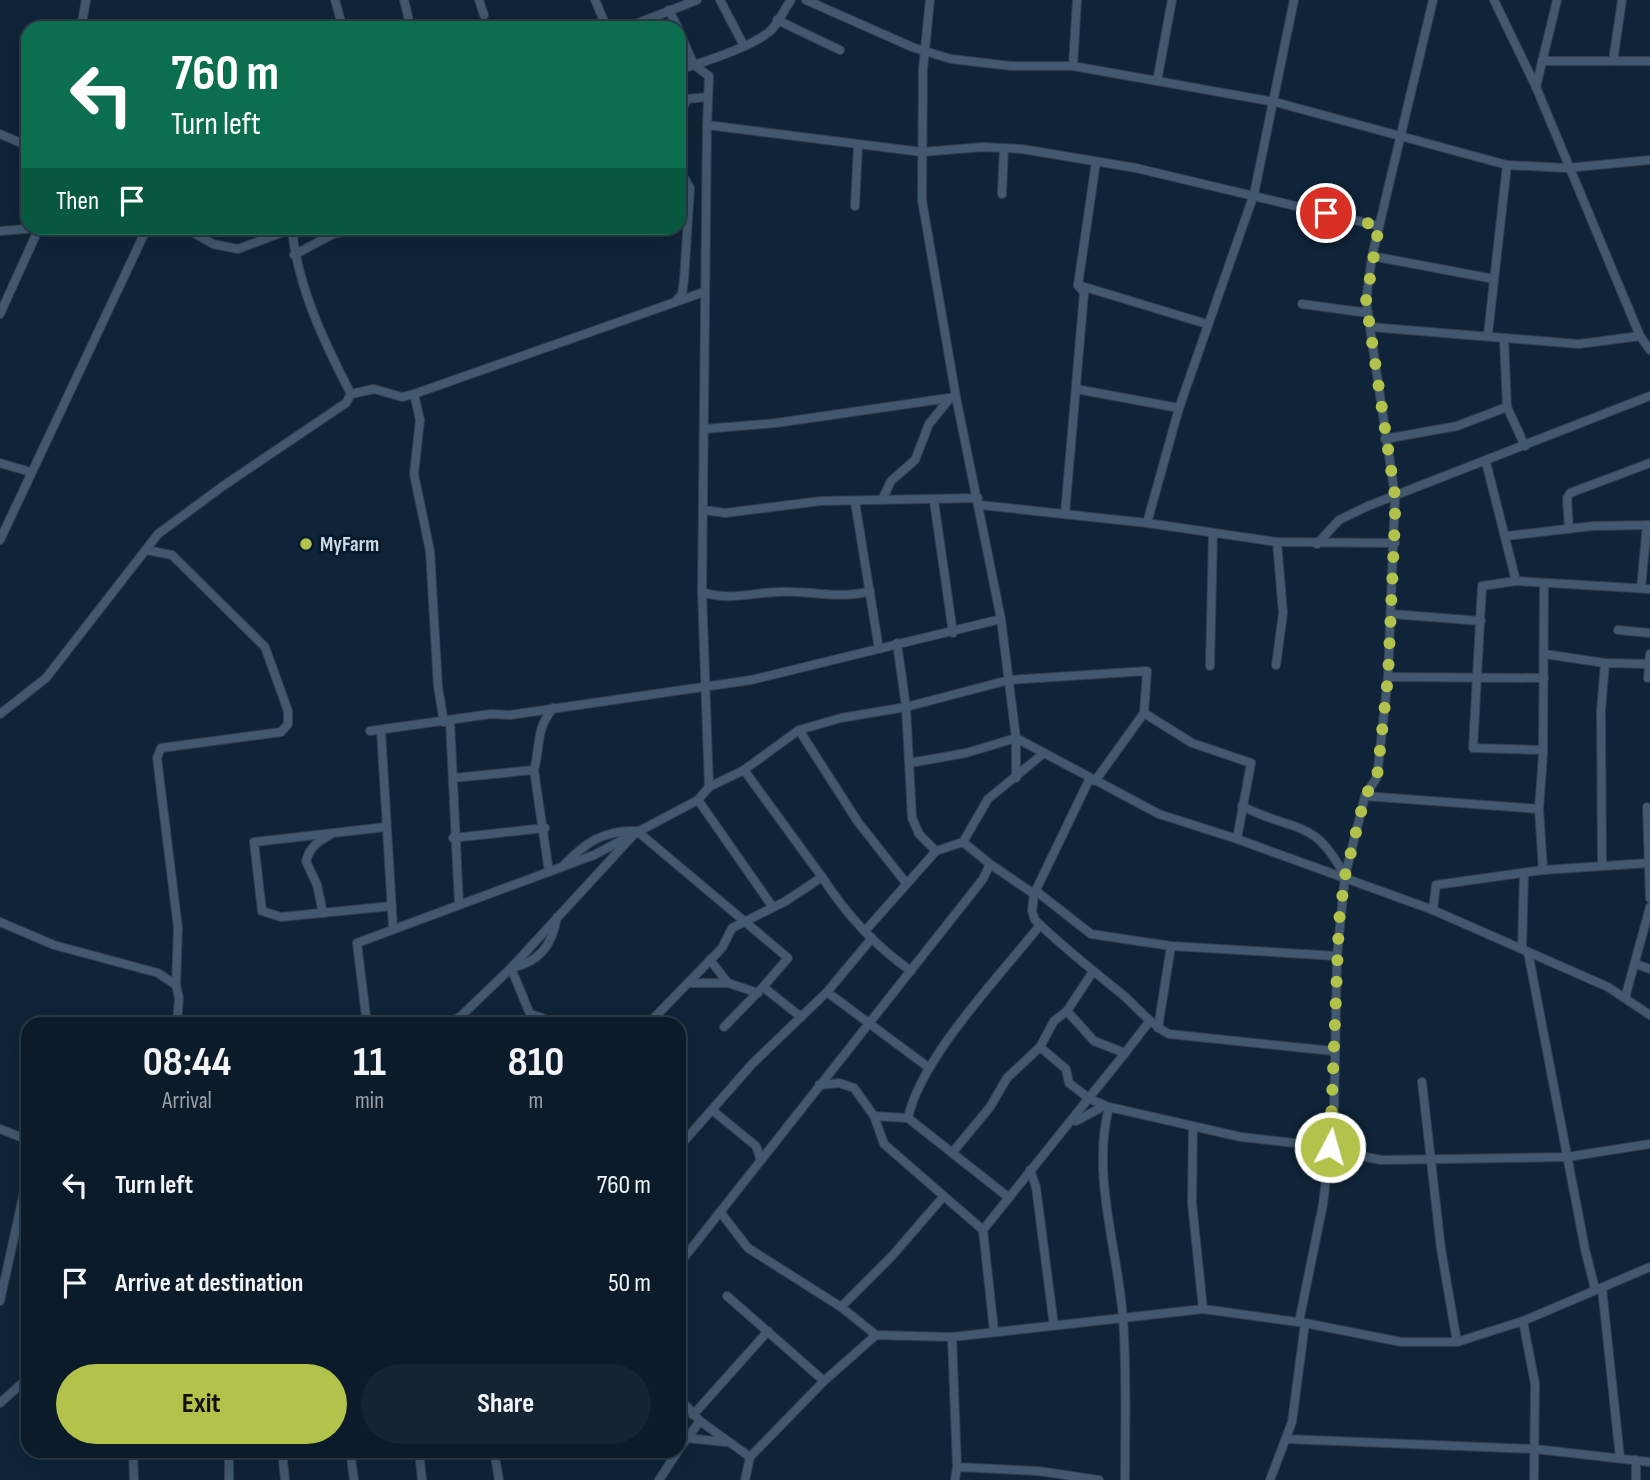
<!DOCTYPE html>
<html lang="en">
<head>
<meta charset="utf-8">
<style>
	:root { --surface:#0b1b2a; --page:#142432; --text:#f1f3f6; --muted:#9aa1a8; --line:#2b3947; --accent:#b3c24b }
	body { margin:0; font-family:"Sofia Sans Condensed",sans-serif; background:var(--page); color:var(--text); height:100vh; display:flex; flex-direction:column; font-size:26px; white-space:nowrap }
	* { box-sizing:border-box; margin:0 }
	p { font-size:23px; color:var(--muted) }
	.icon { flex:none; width:38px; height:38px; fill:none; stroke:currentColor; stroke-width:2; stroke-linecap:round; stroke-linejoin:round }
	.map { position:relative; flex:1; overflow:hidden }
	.details { position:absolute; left:21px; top:1017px; width:665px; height:441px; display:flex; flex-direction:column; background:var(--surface); border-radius:21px; box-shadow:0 7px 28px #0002,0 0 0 2px var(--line) }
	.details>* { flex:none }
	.hud { position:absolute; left:21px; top:21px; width:665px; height:214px; border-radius:21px; box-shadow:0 7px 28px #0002,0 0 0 2px var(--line); background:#0b6e4f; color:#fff; overflow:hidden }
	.pin { position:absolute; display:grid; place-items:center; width:60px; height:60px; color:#fff; margin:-30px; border:4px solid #fff; border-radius:50%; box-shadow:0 2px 7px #0007 }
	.me { position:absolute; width:77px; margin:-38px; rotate:6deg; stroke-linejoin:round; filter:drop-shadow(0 0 5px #0008) }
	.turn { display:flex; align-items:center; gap:24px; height:147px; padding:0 35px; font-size:32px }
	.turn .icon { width:91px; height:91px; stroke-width:2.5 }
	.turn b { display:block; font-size:49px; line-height:60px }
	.then { display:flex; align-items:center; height:66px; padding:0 35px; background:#0003; gap:14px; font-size:26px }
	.eta { display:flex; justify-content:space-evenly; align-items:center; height:119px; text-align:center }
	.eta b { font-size:42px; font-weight:700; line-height:49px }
	.primary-button { display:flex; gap:14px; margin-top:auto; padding:14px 35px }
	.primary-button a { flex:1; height:80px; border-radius:42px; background:var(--accent); color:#111; font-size:28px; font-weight:700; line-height:80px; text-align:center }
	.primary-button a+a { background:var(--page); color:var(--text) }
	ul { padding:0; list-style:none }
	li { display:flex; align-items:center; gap:21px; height:98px; padding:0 35px }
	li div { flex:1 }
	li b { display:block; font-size:26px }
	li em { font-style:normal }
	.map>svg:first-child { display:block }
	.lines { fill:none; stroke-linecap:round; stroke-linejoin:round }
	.minor-casing { stroke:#313e4e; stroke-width:10 }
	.minor { stroke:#41586e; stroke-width:8 }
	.route { stroke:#b3c24b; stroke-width:12; stroke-dasharray:0 21.6 }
	.poi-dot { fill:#b3c24b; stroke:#051a2d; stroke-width:2.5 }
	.labels { text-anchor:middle; stroke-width:6; stroke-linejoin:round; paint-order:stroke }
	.poi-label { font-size:21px; font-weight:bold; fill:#cbd8e5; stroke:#051a2d; text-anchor:start }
</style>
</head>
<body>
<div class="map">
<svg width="1650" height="1480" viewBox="0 0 1650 1480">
	<rect width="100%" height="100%" fill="#0f2438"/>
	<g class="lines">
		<!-- minor casing -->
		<g class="minor-casing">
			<g id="minor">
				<path d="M 335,0 L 342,25"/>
				<path d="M 404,0 L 411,28"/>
				<path d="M 479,0 L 484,15"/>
				<path d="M 595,0 L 607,28"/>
				<path d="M 720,0 L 743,44"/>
				<path d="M 806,0 L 912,47 L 951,59 L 1011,66 L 1073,66 L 1275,102 L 1507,165 L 1567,168 L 1650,160"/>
				<path d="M 930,0 L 923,69 L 922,200 L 956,397 L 1001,619 L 1016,738 L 1016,778"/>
				<path d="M 1494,0 L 1536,87 L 1640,336 L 1650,350"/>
				<path d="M 669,10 L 678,28"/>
				<path d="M 777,20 L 840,50"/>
				<path d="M 81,28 L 86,0"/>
				<path d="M 625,28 L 697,0"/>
				<path d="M 679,31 L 694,65 C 716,58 752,46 769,32 C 778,25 784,9 791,0"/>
				<path d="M 1542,61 L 1650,61"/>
				<path d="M 1613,61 L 1622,0"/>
				<path d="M 1073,66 L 1077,0"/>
				<path d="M 679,70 L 694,65 L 709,76 L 707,125 L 922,152 L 983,147 L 1022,149 L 1136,168 L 1379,226"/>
				<path d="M 1157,81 L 1172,0"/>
				<path d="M 1536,87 L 1557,0"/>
				<path d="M 679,116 L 687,99 L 708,97"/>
				<path d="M 707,125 L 702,592 L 709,787"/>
				<path d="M 0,134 L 28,146"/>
				<path d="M 1002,194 L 1004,148"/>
				<path d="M 855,206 L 858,146"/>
				<path d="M 185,228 L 213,244 L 238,249 L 294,228"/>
				<path d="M 292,229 C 298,288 324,342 351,394"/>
				<path d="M 0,231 L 37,228"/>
				<path d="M 294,255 L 333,234 L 360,228"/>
				<path d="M 1372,256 L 1494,279"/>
				<path d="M 1078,285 L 1207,324"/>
				<path d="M 675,302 L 682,294 L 684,280 L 690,188 L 679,169"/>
				<path d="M 1302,304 L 1368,313"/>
				<path d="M 0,314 L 39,228"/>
				<path d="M 1370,327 L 1579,344 L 1640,336"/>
				<path d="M 1488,334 L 1507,165"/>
				<path d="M 1504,339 L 1507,407 L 1525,446"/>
				<path d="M 1076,389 L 1179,408"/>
				<path d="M 414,394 L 420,420 L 414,474 L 430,551 L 438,687 L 444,722"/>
				<path d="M 704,429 L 776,423 L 956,397"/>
				<path d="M 1385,439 L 1457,426 L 1507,407"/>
				<path d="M 1486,462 L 1516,581"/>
				<path d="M 0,463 L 31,472"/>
				<path d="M 882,500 L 891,481 L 915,460 L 929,424 L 950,398"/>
				<path d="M 934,501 L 953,633"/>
				<path d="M 855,502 L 879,649"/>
				<path d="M 980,505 L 1147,523 L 1277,542 L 1395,543"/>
				<path d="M 704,510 L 725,513 L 821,501 L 978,498"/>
				<path d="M 1065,514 L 1084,293 L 1078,285 L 1096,162"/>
				<path d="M 1147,523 L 1179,408 L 1254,194 L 1294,0"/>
				<path d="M 1569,529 L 1567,498 L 1570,493 L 1650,463"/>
				<path d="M 1506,536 L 1593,526 L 1650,525"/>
				<path d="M 0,540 L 147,228"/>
				<path d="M 1317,544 L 1339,520 L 1368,506 L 1650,396"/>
				<path d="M 146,550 L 172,555 L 265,647 L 288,711 L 288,724 L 281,732 L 161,748 L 157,758 L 178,928 L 176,985"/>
				<path d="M 1641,588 L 1647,525"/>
				<path d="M 702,592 C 728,601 751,593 777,592 C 808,590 842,600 870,591"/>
				<path d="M 1392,614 L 1481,621"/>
				<path d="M 1618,630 L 1650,633"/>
				<path d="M 897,643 L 906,707 L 912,818 L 919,834 L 936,851"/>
				<path d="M 1544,654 L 1605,663 L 1601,711 L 1602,866"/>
				<path d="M 1605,663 L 1649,664"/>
				<path d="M 1276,665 L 1283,613 L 1277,542"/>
				<path d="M 1210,666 L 1213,533"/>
				<path d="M 1388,677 L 1544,678"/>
				<path d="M 1648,678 L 1650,654"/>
				<path d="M 0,714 L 46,678 L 158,534 L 223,486 L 346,403 L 351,394 L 374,389 L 402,397 L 414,394 L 704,292"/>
				<path d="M 450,721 L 459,904"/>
				<path d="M 381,730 L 393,928"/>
				<path d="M 799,730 L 858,822 L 906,883"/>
				<path d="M 370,731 L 491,714 L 510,715 L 751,680 L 1001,619"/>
				<path d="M 1543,750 L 1473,748 L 1482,586 L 1516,581 L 1650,589"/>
				<path d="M 910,763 L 966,753 L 1016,738 L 1159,814 L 1237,839"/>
				<path d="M 744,770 L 822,877"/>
				<path d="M 453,778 L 534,770"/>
				<path d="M 1090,778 L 1034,894 L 1032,911 L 1035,920 C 1063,947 1093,971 1123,995 C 1139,1009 1150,1024 1169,1034 L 1333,1051"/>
				<path d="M 1095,781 L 1144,713"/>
				<path d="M 1365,796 L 1539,809"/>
				<path d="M 698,800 L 772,906"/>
				<path d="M 1242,806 C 1296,834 1313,816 1345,876"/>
				<path d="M 1647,807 L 1650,898"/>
				<path d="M 386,827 L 254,842 L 262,911 L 281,917 L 392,906"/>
				<path d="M 453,838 L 545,828"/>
				<path d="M 963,842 L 990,864 L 1034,894"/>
				<path d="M 564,865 C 585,843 602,831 634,831"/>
				<path d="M 1543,870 L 1539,809 L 1543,754 L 1544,583"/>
				<path d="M 549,872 L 534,770 C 541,744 535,731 553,708"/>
				<path d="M 1036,891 L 1091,934 L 1171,946 L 1337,956"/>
				<path d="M 1433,910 L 1436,885 L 1543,870 L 1649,863"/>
				<path d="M 323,913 L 317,885 L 306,861 C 310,847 317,842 330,835"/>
				<path d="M 0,922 L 54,945 L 158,973 L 176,985 L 179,998 L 177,1024"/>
				<path d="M 865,931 L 936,851 L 963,842 L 988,799 L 1044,753"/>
				<path d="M 1522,949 L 1524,873"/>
				<path d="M 1528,952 L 1585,1249 L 1595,1289"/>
				<path d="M 710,960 L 728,983 L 758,993"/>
				<path d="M 1636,964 L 1650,969"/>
				<path d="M 688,983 L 727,983"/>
				<path d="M 827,992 L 928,1067"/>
				<path d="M 1625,998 L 1650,907"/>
				<path d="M 1067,1011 L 1094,1041 L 1125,1053 L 1149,1022"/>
				<path d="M 367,1024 L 357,943 L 594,855 L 698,800 L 709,787 L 744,770 L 799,730 L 841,718 L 906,707 L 1009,680 L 1147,671 L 1144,713 L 1192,743 L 1251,763 L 1237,839 L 1433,910 L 1608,987 L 1650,1015"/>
				<path d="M 447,1024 L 461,1016 L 511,968 L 637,831 L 788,958 L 763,987 L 801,1017"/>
				<path d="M 546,1024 L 543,1018 L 530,1014 L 511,968 C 540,962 552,945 557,917"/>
				<path d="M 648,1024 L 722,948 L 732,928 L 786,901 L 822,877 C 846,914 875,946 911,971"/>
				<path d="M 724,1027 L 761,989"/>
				<path d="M 1158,1028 L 1171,946"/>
				<path d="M 1040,1047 L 1066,1069 L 1069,1083 L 1090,1099 L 1109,1107 L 1241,1137 L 1330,1147"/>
				<path d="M 1422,1082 L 1441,1249 L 1457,1342"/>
				<path d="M 819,1085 L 839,1083 L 854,1088 L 874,1116 L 884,1144 L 983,1230"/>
				<path d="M 1109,1107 C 1091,1176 1118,1249 1123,1319 C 1127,1372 1125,1427 1125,1480"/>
				<path d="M 712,1110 L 756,1146 L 761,1160"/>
				<path d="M 874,1116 L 908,1118"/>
				<path d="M 1076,1121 L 1104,1106"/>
				<path d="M 1193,1126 L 1192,1203 L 1203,1309"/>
				<path d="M 0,1129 L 28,1140"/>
				<path d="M 679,1147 L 753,1063 L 827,992 L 872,938"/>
				<path d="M 1330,1150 L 1382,1160 L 1567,1157 L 1650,1144"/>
				<path d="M 952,1153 L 990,1107 L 1007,1078 L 1040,1047 L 1054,1021 L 1067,1011 L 1092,973"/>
				<path d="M 1030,1170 L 1036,1187 L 1054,1326"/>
				<path d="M 1008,1197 L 908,1118 C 921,1057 1000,976 1040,925"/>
				<path d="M 721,1213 L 748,1248 L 841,1307 L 876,1335"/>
				<path d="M 679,1264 L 983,879 L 990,864"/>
				<path d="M 1602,1288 L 1620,1458"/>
				<path d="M 727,1296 L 824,1381"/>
				<path d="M 0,1301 L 28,1174"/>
				<path d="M 841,1307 L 892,1256 L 943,1197"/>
				<path d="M 1523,1321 L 1535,1384 L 1534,1480"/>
				<path d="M 1299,1322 L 1323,1204 L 1334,1113 L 1337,956 L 1345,876 L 1365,796 L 1377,777 L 1388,677 L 1395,496 L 1366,301 L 1372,256 L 1433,0"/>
				<path d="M 994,1331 L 983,1230 L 1125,1053"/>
				<path d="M 952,1337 L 957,1467 L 955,1480"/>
				<path d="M 679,1398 L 700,1421 L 750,1457"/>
				<path d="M 0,1403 L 28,1378"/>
				<path d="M 693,1415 L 768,1331"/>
				<path d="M 686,1438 L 725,1442"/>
				<path d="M 1286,1439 L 1535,1449 L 1650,1462"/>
				<path d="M 679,1449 L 700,1421"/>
				<path d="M 133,1451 L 134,1480"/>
				<path d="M 282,1451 L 285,1480"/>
				<path d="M 350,1451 L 354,1480"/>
				<path d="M 419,1451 L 422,1480"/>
				<path d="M 494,1451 L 499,1480"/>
				<path d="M 957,1467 L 1038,1471 L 1099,1480"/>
				<path d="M 229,1480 L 229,1451"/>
				<path d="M 659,1480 L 678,1451"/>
				<path d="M 745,1480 L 750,1457 L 824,1381 L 876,1335 L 952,1337 L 1203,1309 L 1305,1323 L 1401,1342 L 1457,1342 L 1523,1321 L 1650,1267"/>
				<path d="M 1270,1480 L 1292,1422 L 1305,1323"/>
				<path d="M 1636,1480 L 1636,1460"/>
			</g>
		</g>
		<!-- minor -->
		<use href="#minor" class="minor"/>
	</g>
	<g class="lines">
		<!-- route -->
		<path class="route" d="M 1326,213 L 1379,226 L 1366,301 L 1395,496 L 1395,519 L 1388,677 L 1377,777 L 1365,796 L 1345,876 L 1339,921 L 1330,1147"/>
	</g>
	<!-- markers -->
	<circle class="poi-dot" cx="306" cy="544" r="7"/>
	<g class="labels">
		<!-- poi labels -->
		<g class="poi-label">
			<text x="320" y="551">MyFarm</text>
		</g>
	</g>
</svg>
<div class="pin" style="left:1326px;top:213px;background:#d93025"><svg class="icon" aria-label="arrive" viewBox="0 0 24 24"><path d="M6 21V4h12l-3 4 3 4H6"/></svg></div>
<svg class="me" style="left:1330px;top:1147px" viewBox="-20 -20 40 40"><circle r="17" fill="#b3c24b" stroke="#fff" stroke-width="3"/><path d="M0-11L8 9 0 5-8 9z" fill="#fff"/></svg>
<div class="hud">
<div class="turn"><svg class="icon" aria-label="left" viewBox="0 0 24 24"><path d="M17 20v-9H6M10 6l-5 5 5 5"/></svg><div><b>760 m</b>Turn left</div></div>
<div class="then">Then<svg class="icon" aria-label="arrive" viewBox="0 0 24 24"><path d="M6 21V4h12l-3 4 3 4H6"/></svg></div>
</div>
<section class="details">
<div class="eta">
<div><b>08:44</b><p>Arrival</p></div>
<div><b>11</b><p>min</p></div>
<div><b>810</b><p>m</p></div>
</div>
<ul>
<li><svg class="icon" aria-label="left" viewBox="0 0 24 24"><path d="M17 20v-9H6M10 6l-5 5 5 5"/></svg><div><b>Turn left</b></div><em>760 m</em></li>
<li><svg class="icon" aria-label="arrive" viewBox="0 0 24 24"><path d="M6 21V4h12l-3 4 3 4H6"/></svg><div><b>Arrive at destination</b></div><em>50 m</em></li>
</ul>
<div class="primary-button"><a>Exit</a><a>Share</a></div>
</section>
</div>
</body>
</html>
